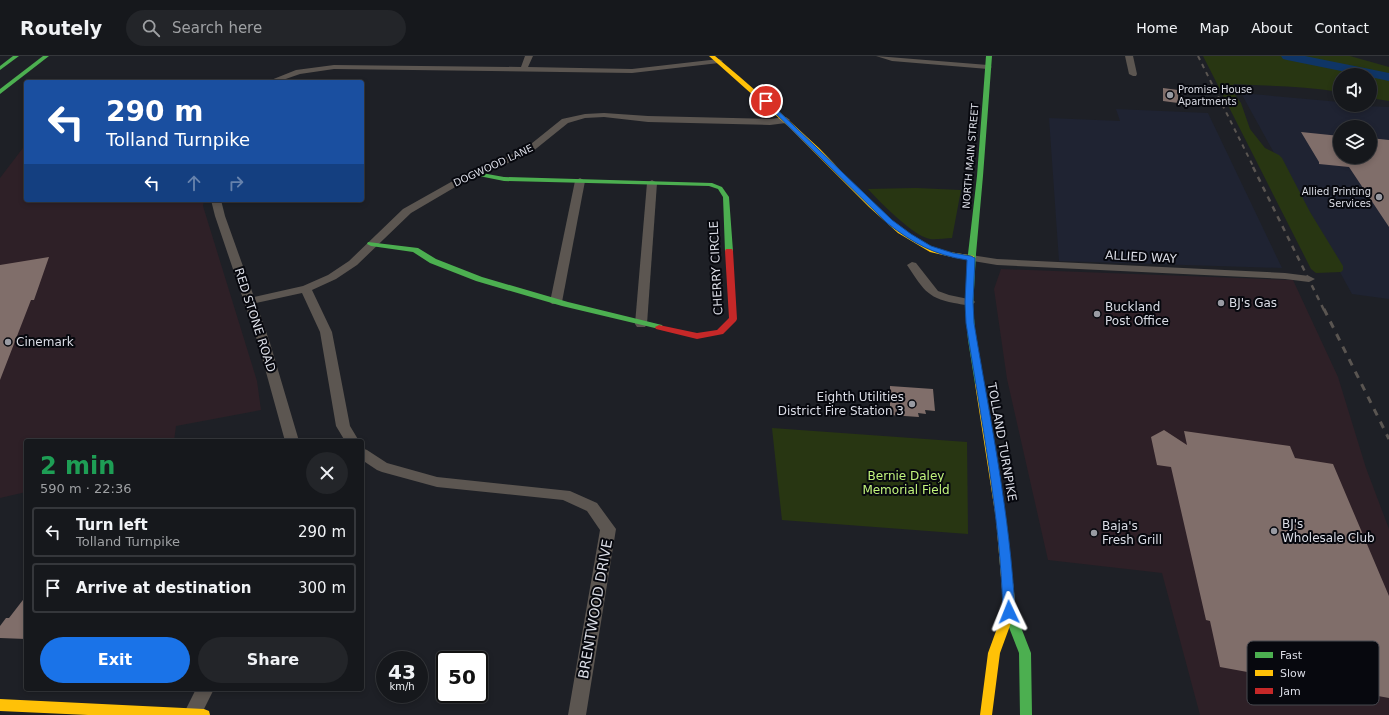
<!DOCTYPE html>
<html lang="en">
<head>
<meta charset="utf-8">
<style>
	:root { --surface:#16181c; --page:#232529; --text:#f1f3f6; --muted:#9ea0a3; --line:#35373b; --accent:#1a73e8 }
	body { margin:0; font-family:"DejaVu Sans",sans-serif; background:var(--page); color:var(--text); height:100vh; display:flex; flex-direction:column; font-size:15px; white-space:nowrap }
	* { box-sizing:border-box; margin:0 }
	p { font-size:13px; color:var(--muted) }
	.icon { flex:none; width:22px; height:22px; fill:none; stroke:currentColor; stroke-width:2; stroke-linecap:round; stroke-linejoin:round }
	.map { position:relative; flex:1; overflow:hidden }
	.sheet { position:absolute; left:24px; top:383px; width:340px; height:252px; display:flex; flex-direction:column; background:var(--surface); border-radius:4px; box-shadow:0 2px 6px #0003,0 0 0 1px var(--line) }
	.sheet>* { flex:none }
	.top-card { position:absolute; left:24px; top:24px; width:340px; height:122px; border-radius:4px; box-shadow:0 2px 6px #0003,0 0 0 1px var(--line); background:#1a4fa0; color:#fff; overflow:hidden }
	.controls { position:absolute; left:1333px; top:12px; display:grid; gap:8px }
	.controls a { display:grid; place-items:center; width:44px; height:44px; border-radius:50%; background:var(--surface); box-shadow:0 2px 6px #0003,0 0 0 1px var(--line); font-size:20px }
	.speed { position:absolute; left:376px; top:595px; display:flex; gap:8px; font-size:20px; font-weight:700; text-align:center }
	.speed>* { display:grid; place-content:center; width:52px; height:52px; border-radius:50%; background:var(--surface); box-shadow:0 2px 6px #0003,0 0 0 1px var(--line); line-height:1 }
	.speed small { font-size:10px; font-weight:400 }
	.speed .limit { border:2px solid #111; border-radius:6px; background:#fff; color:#111 }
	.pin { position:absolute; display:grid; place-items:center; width:34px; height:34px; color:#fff; margin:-17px; border:2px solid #fff; border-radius:50%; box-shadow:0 1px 4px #0007 }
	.me { position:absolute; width:44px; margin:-22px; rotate:358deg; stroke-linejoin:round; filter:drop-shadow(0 0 3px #0008) }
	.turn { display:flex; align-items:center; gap:14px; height:84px; padding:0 16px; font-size:18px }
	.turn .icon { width:52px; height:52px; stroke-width:2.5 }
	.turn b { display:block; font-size:28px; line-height:34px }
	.lanes { display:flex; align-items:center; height:38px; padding:0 16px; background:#0003; justify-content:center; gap:20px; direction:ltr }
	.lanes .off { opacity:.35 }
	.round { display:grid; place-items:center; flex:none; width:42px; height:42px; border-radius:21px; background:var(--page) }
	.overview { display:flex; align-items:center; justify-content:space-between; height:68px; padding:0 16px }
	h1 { font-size:24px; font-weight:600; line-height:30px; color:#1e9e55 }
	.cta { display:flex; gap:8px; margin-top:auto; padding:8px 16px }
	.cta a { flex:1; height:46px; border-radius:24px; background:var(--accent); color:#fff; font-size:16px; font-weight:600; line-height:46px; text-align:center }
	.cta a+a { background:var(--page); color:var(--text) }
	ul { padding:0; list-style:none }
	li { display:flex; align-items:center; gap:12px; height:50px; margin:0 8px 6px; padding:0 8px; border:2px solid var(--line); border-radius:4px }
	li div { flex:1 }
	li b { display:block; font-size:15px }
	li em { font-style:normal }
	header { display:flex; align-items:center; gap:24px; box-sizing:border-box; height:56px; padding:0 20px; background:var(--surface); border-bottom:1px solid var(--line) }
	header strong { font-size:19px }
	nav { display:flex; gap:22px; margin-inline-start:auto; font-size:14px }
	.search { width:280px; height:36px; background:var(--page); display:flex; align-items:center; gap:10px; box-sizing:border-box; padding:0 14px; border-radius:22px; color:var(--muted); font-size:15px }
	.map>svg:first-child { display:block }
	.commercial { fill:#2e2027 }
	.built { fill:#1f2332; fill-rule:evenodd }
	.green { fill:#283612 }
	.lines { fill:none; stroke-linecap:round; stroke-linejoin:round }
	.river { fill:#0f3566; fill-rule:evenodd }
	.building { fill:#806e6a }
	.street { fill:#5c5651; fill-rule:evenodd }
	.fast { fill:#4caf50; fill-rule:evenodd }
	.slow { fill:#ffc107; fill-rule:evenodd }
	.jam { fill:#c62828; fill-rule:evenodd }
	.rail-far2 { stroke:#5a5551; stroke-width:2; stroke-dasharray:4.5 4.5; stroke-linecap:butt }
	.rail-far1 { stroke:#5a5551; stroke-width:2.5; stroke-dasharray:5.5 5.5; stroke-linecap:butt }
	.rail { stroke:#5a5551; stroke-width:3; stroke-dasharray:7 7; stroke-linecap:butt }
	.route { fill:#1a73e8; stroke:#114b97 }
	.poi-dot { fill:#999ba3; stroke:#07080e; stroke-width:1.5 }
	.labels { text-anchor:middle; stroke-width:4; stroke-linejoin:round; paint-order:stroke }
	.far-poi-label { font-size:10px; fill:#dbdde6; stroke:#07080e; text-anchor:start }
	.far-street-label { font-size:10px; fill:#dbdde6; stroke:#07080e }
	.street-label { font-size:12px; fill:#dbdde6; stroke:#07080e }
	.poi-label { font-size:12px; fill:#dbdde6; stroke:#07080e; text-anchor:start }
	.park-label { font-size:12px; fill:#c2f47c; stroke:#07080e }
	.near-street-label { font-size:14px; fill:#dbdde6; stroke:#07080e }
	.key { fill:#07080e; stroke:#47484f; stroke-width:1 }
	.key-label { font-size:11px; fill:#dbdde6 }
</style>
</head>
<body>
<header>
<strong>Routely</strong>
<div class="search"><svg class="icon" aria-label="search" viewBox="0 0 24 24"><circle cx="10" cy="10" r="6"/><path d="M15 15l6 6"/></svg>Search here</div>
<nav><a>Home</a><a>Map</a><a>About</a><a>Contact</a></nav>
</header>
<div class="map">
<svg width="1389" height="659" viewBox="0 0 1389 659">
	<rect width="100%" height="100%" fill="#1e2026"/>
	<!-- commercial -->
	<g class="commercial">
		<path d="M 26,88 L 26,144 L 204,144 L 203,150 L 257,325 L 261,354 L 176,370 L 174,385 L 26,385 L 26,436 L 0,442 L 0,122 Z"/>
		<path d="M 1001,213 L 1293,224 L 1338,321 L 1366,412 L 1389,473 L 1389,659 L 1200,659 L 1162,517 L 1048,504 L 1007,323 L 994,233 Z"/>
	</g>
	<!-- built -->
	<g class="built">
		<path d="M 1241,37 L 1340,46 L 1340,49 L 1389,51 L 1389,243 L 1352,238 ZM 1340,71 L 1370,71 L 1370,101 L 1340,101 Z"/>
		<path d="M 1116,53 L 1208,57 L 1282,212 L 1059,205 L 1049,62 L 1120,65 Z"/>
	</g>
	<!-- green -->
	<g class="green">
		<path d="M 1203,0 L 1350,0 L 1389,11 L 1389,45 L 1370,42 L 1370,19 L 1340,19 L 1340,36 C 1304,30 1270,30 1234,28 L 1232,31 L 1233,36 L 1241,47 L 1250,73 L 1265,92 L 1279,99 L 1282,102 L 1310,156 L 1343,210 L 1343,214 L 1341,216 L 1316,217 L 1311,213 Z"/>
		<path d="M 916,132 L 961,134 L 952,182 C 945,182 936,184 930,183 C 913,180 880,146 868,133 Z"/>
		<path d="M 772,372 L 967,386 L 968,478 L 782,464 Z"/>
	</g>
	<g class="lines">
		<!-- river -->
		<path class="river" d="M 1281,0 L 1305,0 L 1389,17 L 1389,25 L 1370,21 L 1370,19 L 1361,19 L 1287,4 L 1283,3 Z"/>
	</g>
	<!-- building -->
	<g class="building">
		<path d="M 1163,32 L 1178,34 L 1178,47 L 1163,45 Z"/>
		<path d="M 1301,76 L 1340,80 L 1340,101 L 1370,101 L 1370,82 L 1389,84 L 1389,171 L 1349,111 L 1319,108 L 1319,106 Z"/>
		<path d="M 49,201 L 34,244 L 31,244 L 0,324 L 0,209 Z"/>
		<path d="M 890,330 L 933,333 L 935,355 L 925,354 L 926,358 L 918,357 L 919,361 L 890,359 Z"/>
		<path d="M 1164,374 L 1187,389 L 1184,375 L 1290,390 L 1295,402 L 1333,408 L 1389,540 L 1389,642 L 1220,611 L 1210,565 L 1206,564 L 1171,411 L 1157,409 L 1151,381 Z"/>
		<path d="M 26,540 L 26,583 L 0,582 L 0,570 L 6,562 L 9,562 Z"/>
	</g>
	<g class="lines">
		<!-- street -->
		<g class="street">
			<path d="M 525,0 L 533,0 L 528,11 L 632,13 L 719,3 L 723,5 L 719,7 L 632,17 L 334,13 L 300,18 L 277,26 L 266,26 L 296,14 L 334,9 L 521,11 Z"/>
			<path d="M 876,0 L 988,9 L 992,11 L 988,13 L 892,5 Z"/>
			<path d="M 1125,0 L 1133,0 L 1137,18 L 1136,20 L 1133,20 L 1129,18 Z"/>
			<path d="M 604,57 L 648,60 L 770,63 L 786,61 L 790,64 L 786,67 L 770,69 L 648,66 L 604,61 L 585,62 L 568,67 L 532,96 L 457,130 L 411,157 L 357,209 L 336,223 L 312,234 L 332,276 L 350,370 L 359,385 L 345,385 L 336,370 L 320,276 L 302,237 L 256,247 L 270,287 L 299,385 L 285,385 L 258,287 L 215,160 L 211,144 L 221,144 L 225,160 L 254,241 L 303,230 L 328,219 L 349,205 L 403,153 L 451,126 L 526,92 L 562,63 L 585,58 Z"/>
			<path d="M 580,122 L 585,125 L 562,246 L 560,248 L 552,248 L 550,246 L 575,125 Z"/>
			<path d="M 652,124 L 657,127 L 647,268 L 645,271 L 637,271 L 635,268 L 647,127 Z"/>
			<path d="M 971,199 L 997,203 L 1285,217 L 1309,220 L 1315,223 L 1309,226 L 1285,223 L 997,209 L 967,204 L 966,202 L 967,200 Z"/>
			<path d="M 912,206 L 916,207 L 938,235 L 949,239 L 973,244 L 975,246 L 973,248 C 967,250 960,248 954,247 C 926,242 922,231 907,209 Z"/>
			<path d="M 362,392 L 367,394 L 387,407 L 437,421 L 570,435 L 597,447 L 616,473 L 586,659 L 568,659 L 600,474 L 587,455 L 563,444 L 437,431 L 382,416 L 377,414 L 362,404 Z"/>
			<path d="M 196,633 L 214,633 L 201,659 L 183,659 Z"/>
		</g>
		<!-- fast -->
		<g class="fast">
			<path d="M 13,0 L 19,0 L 0,14 L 0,10 Z"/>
			<path d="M 43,0 L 49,0 L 0,38 L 0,33 Z"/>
			<path d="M 986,0 L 992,0 L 983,120 L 976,198 L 973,251 L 976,284 L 983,328 L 979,331 L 975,328 L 968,284 L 965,251 L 968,198 L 977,120 Z"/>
			<path d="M 476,116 L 504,121 L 712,127 L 722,131 L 729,141 L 733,195 L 729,197 L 725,195 L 723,141 L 718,133 L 709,130 L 504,125 L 474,119 L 473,118 Z"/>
			<path d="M 368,186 L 418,192 L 436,203 L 482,221 L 568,246 L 662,269 L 663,271 L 659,273 L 562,250 L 476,225 L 430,207 L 413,196 L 371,190 L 367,188 Z"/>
			<path d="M 1009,540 L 1013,542 L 1015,545 L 1015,556 L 1031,597 L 1032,659 L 1020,659 L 1019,597 L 1003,556 L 1003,545 L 1005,542 Z"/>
		</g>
		<!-- slow -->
		<g class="slow">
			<path d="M 709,0 L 715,0 C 751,30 786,61 820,93 C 855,128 888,172 935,192 C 947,197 961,197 974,200 L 974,204 L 956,202 L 930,196 L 898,177 L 869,151 L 790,72 Z"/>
			<path d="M 979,325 L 983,328 L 1006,463 L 1015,545 L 1013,548 L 1009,550 L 1005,548 L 1003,545 L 996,463 L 975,328 Z"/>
			<path d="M 1009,551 L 1013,553 L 1015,556 L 1000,597 L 992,659 L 980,659 L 988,597 L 1003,556 L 1005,553 Z"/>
			<path d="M 0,643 L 204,653 L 209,655 L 210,659 L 88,659 L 0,655 Z"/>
		</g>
		<!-- jam -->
		<path class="jam" d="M 726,193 L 732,193 L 733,195 L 737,263 L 736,265 L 723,278 L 697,283 L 656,273 L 655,271 L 659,269 L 697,277 L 717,274 L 729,262 L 725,195 Z"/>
		<!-- rail-far2 -->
		<path class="rail-far2" d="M 1198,0 L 1254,112"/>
		<!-- rail-far1 -->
		<path class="rail-far1" d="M 1253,111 L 1324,254"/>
		<!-- rail -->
		<path class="rail" d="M 1324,253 L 1389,383"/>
	</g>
	<!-- route -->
	<path class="route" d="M 764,44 L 767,44 L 892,164 L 911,178 L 931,190 L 953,197 L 971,200 L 975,202 L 973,246 L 974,267 C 990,363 1010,458 1015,556 L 1013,559 L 1009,560 L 1004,559 L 1003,556 C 1000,458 981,363 966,267 L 965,246 L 967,204 C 934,199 913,187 887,167 L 764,46 Z"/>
	<!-- markers -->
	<g class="poi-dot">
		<circle cx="1170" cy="39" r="4"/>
		<circle cx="1379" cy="141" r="4"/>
		<circle cx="1221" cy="247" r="4"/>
		<circle cx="1097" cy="258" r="4"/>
		<circle cx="8" cy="286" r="4"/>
		<circle cx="912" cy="348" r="4"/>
		<circle cx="1274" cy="475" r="4"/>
		<circle cx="1094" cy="477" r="4"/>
	</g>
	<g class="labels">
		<!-- far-poi labels -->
		<g class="far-poi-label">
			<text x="1178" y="37">Promise House<tspan x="1178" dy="12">Apartments</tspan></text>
			<text x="1371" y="139" text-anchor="end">Allied Printing<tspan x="1371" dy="12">Services</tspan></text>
		</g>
		<!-- far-street labels -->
		<g class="far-street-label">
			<text transform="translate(970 100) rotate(-85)" y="4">NORTH MAIN STREET</text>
			<text transform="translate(493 109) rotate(-25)" y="4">DOGWOOD LANE</text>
		</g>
		<!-- street labels -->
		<g class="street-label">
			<text transform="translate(1141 201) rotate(3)" y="4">ALLIED WAY</text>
			<text transform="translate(716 212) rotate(-93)" y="4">CHERRY CIRCLE</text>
			<text transform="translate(255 264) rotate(72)" y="4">RED STONE ROAD</text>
			<text transform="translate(1002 386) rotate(80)" y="4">TOLLAND TURNPIKE</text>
		</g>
		<!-- poi labels -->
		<g class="poi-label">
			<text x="1229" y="251">BJ's Gas</text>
			<text x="1105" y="255">Buckland<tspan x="1105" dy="14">Post Office</tspan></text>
			<text x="16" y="290">Cinemark</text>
			<text x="904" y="345" text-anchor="end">Eighth Utilities<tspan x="904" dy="14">District Fire Station 3</tspan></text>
			<text x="1282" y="472">BJ's<tspan x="1282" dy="14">Wholesale Club</tspan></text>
			<text x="1102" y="474">Baja's<tspan x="1102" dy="14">Fresh Grill</tspan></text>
		</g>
		<!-- park labels -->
		<g class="park-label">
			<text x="906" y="424">Bernie Daley<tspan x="906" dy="14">Memorial Field</tspan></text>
		</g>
		<!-- near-street labels -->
		<g class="near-street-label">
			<text transform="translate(595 553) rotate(-80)" y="5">BRENTWOOD DRIVE</text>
		</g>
	</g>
	<!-- legend -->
	<rect x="1247" y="585" width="132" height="64" rx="6" class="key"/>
	<rect x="1255" y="596" width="18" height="6" fill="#4caf50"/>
	<rect x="1255" y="614" width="18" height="6" fill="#ffc107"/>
	<rect x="1255" y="632" width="18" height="6" fill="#c62828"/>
	<g class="key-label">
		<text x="1280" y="603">Fast</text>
		<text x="1280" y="621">Slow</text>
		<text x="1280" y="639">Jam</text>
	</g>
</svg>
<div class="controls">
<a><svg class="icon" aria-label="sound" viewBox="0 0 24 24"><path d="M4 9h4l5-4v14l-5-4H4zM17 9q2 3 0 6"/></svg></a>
<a><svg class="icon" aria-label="layers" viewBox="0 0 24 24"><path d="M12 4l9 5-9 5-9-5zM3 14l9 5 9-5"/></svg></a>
</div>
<div class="speed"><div>43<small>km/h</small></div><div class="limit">50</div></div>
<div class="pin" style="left:766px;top:45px;background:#d93025"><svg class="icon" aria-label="arrive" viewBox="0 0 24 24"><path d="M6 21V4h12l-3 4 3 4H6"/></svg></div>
<svg class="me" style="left:1009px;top:556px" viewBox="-20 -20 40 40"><path d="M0-17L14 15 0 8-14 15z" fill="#1a73e8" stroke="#fff" stroke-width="4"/></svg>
<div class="top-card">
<div class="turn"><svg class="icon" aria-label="left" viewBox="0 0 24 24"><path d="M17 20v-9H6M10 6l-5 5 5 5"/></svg><div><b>290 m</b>Tolland Turnpike</div></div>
<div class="lanes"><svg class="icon" aria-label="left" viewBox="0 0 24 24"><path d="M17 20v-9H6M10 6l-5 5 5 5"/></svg><svg class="icon off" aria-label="ahead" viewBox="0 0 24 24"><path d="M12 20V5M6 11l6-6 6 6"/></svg><svg class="icon off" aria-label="right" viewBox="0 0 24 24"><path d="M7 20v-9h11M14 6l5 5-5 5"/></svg></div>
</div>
<section class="sheet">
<div class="overview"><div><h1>2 min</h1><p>590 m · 22:36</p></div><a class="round"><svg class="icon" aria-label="close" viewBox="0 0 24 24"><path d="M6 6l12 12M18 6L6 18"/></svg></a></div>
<ul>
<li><svg class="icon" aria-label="left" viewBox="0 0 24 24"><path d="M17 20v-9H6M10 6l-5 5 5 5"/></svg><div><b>Turn left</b><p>Tolland Turnpike</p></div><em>290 m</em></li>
<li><svg class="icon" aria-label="arrive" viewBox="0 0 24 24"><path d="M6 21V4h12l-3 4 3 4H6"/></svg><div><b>Arrive at destination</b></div><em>300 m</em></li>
</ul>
<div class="cta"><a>Exit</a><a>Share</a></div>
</section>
</div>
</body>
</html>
